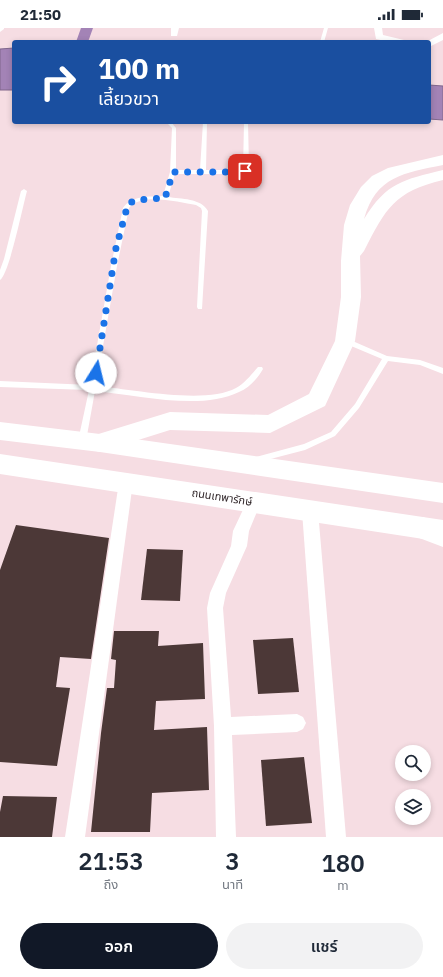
<!DOCTYPE html>
<html lang="th">
<head>
<meta charset="utf-8">
<style>
	:root { --surface:#fff; --page:#f2f2f3; --text:#1f2937; --muted:#747a83; --accent:#111827 }
	body { margin:0; font-family:"IBM Plex Sans","Noto Sans Thai",sans-serif; background:var(--page); color:var(--text); height:100vh; display:flex; flex-direction:column; font-size:15px; white-space:nowrap }
	* { box-sizing:border-box; margin:0 }
	p { font-size:13px; color:var(--muted) }
	.icon { flex:none; width:22px; height:22px; fill:none; stroke:currentColor; stroke-width:2; stroke-linecap:round; stroke-linejoin:round }
	.map { position:relative; height:809px; overflow:hidden }
	.side { display:flex; flex-direction:column; background:var(--surface); flex:1 }
	.side>* { flex:none }
	.hud { position:absolute; left:12px; top:12px; width:419px; height:84px; border-radius:4px; box-shadow:0 2px 6px #0003; background:#1a4fa0; color:#fff; overflow:hidden }
	.controls { position:absolute; left:395px; top:717px; display:grid; gap:8px }
	.controls a { display:grid; place-items:center; width:36px; height:36px; border-radius:50%; background:var(--surface); box-shadow:0 2px 6px #0003; font-size:20px }
	.pin { position:absolute; display:grid; place-items:center; width:34px; height:34px; color:#fff; margin:-17px; border-radius:8px; box-shadow:0 2px 6px #0006 }
	.me { position:absolute; width:44px; margin:-22px; rotate:9deg; stroke-linejoin:round; filter:drop-shadow(0 0 3px #0008) }
	.turn { display:flex; align-items:center; gap:14px; height:84px; padding:0 20px; font-size:18px }
	.turn .icon { width:52px; height:52px; stroke-width:2.5 }
	.turn b { display:block; font-size:28px; line-height:34px }
	.eta { display:flex; justify-content:space-evenly; align-items:center; height:68px; text-align:center }
	.eta b { font-size:24px; font-weight:600; line-height:28px }
	.primary-button { display:flex; gap:8px; margin-top:auto; padding:8px 20px }
	.primary-button a { flex:1; height:46px; border-radius:24px; background:var(--accent); color:#fff; font-size:16px; font-weight:600; line-height:46px; text-align:center }
	.primary-button a+a { background:var(--page); color:var(--text) }
	.status { display:flex; justify-content:space-between; align-items:center; height:28px; padding:0 20px; background:var(--surface); direction:ltr }
	.status svg { height:11px; fill:currentColor }
	.map>svg:first-child { display:block }
	.water { fill:#a383b6; stroke:#80678c }
	.lines { fill:none; stroke-linecap:round; stroke-linejoin:round }
	.canal { fill:#a383b6; fill-rule:evenodd }
	.building { fill:#4c3837 }
	.service { fill:#fff; fill-rule:evenodd }
	.minor { fill:#fff; fill-rule:evenodd }
	.primary { fill:#fff; fill-rule:evenodd }
	.motorway { fill:#fff; fill-rule:evenodd }
	.route { stroke:#1a73e8; stroke-width:7; stroke-dasharray:0 12.6 }
	.labels { text-anchor:middle; stroke-width:4; stroke-linejoin:round; paint-order:stroke }
	.street-label { font-size:11px; fill:#302629; stroke:#fff }
</style>
</head>
<body>
<div class="status"><b>21:50</b><svg viewBox="0 0 49 12"><path d="M0 12V9h3v3zM5 12V6h3v6zM10 12V3h3v9zM15 12V0h3v12zM26 1h20v11H26zM47 4h2v5h-2z"/></svg></div>
<div class="map">
<svg width="443" height="809" viewBox="0 0 443 809">
	<rect width="100%" height="100%" fill="#f6dde3"/>
	<!-- water -->
	<g class="water">
		<path d="M 14,20 L 14,62 L 0,62 L 0,21 Z"/>
		<path d="M 429,57 L 443,58 L 443,92 L 429,91 Z"/>
	</g>
	<g class="lines">
		<!-- canal -->
		<path class="canal" d="M 81,0 L 93,0 L 88,14 L 76,14 Z"/>
	</g>
	<!-- building -->
	<g class="building">
		<path d="M 16,497 L 109,510 L 91,631 L 60,629 L 56,659 L 70,660 L 57,738 L 0,734 L 0,542 Z"/>
		<path d="M 147,521 L 183,522 L 180,573 L 141,572 Z"/>
		<path d="M 114,603 L 159,603 L 158,618 L 203,615 L 205,671 L 156,673 L 154,702 L 207,699 L 209,762 L 152,765 L 150,804 L 91,804 L 101,705 L 107,660 L 114,660 L 116,632 L 111,631 Z"/>
		<path d="M 293,610 L 299,664 L 258,666 L 253,612 Z"/>
		<path d="M 304,729 L 312,795 L 266,798 L 261,732 Z"/>
		<path d="M 3,768 L 57,769 L 52,809 L 0,809 L 0,784 Z"/>
	</g>
	<g class="lines">
		<!-- service -->
		<g class="service">
			<path d="M 324,0 L 328,0 L 324,14 L 320,14 Z"/>
			<path d="M 111,94 L 171,94 L 176,100 L 176,142 L 200,142 L 203,94 L 207,94 L 206,142 L 243,142 L 244,94 L 248,94 L 249,139 L 247,144 L 241,146 L 175,146 L 168,169 C 181,171 201,170 208,183 L 202,281 L 198,281 L 197,279 L 202,183 L 201,180 L 196,177 C 179,174 141,164 129,180 L 117,238 L 96,358 C 132,361 205,377 236,360 C 245,355 251,347 258,339 L 262,339 L 263,341 C 258,350 249,360 239,364 C 201,383 137,367 95,363 L 86,413 L 84,415 L 80,415 L 78,413 L 89,362 L 0,359 L 0,353 L 90,357 L 111,238 L 123,180 C 132,167 149,169 163,168 L 170,144 L 172,100 L 168,96 L 113,95 Z"/>
			<path d="M 24,161 L 27,163 C 23,177 9,247 0,252 L 0,242 L 4,231 L 21,163 Z"/>
			<path d="M 344,311 L 348,311 L 387,328 L 420,332 L 443,340 L 443,346 L 420,337 L 388,333 L 359,380 L 335,408 L 305,422 L 255,435 L 252,434 L 251,432 L 252,430 L 304,416 L 331,404 L 355,376 L 382,331 L 344,315 L 343,313 Z"/>
		</g>
		<!-- minor -->
		<g class="minor">
			<path d="M 0,0 L 4,0 L 4,1 L 0,4 Z"/>
			<path d="M 171,0 L 179,0 L 177,8 L 171,8 Z"/>
			<path d="M 374,0 L 382,0 L 383,7 L 404,12 L 405,14 L 390,14 L 376,11 Z"/>
			<path d="M 443,5 L 443,12 L 429,19 L 429,14 L 426,14 Z"/>
			<path d="M 126,448 L 131,449 L 133,454 L 85,809 L 65,809 L 119,454 L 121,449 Z"/>
			<path d="M 254,467 L 259,469 L 261,474 L 249,503 L 247,518 L 226,565 L 223,580 L 231,689 L 297,686 L 303,689 L 306,695 L 303,701 L 297,704 L 232,707 L 236,809 L 216,809 L 214,698 L 207,580 L 210,565 L 231,518 L 233,503 L 249,469 Z"/>
			<path d="M 310,476 L 315,478 L 318,483 L 346,809 L 326,809 L 302,483 L 305,478 Z"/>
		</g>
		<!-- primary -->
		<g class="primary">
			<path d="M 0,394 L 100,406 L 443,455 L 443,475 L 100,424 L 0,412 Z"/>
			<path d="M 0,426 L 443,492 L 443,514 L 0,446 Z"/>
		</g>
		<!-- motorway -->
		<g class="motorway">
			<path d="M 443,127 L 443,137 C 404,145 376,148 364,191 C 387,154 403,152 443,142 L 443,152 C 394,164 386,180 364,223 L 360,228 L 361,269 L 355,313 L 325,378 L 270,405 L 170,402 L 100,424 L 92,422 L 89,415 L 92,408 L 170,384 L 268,387 L 309,366 L 335,313 L 341,269 L 341,233 L 344,197 L 350,177 L 361,159 L 372,148 L 388,140 Z"/>
			<path d="M 423,489 L 443,497 L 443,519 L 414,508 L 411,500 L 414,492 Z"/>
		</g>
	</g>
	<g class="lines">
		<!-- route -->
		<path class="route" d="M 96,345 L 116,220 L 128,176 L 136,172 L 165,170 L 173,144 L 241,144 L 245,143"/>
	</g>
	<g class="labels">
		<!-- street labels -->
		<g class="street-label">
			<text transform="translate(222 469) rotate(9)" y="4">ถนนเทพารักษ์</text>
		</g>
	</g>
</svg>
<div class="controls">
<a><svg class="icon" aria-label="search" viewBox="0 0 24 24"><circle cx="10" cy="10" r="6"/><path d="M15 15l6 6"/></svg></a>
<a><svg class="icon" aria-label="layers" viewBox="0 0 24 24"><path d="M12 4l9 5-9 5-9-5zM3 14l9 5 9-5"/></svg></a>
</div>
<div class="pin" style="left:245px;top:143px;background:#d93025"><svg class="icon" aria-label="arrive" viewBox="0 0 24 24"><path d="M6 21V4h12l-3 4 3 4H6"/></svg></div>
<svg class="me" style="left:96px;top:345px" viewBox="-20 -20 40 40"><circle r="19" fill="#fff"/><path d="M0-13L10 11 0 6-10 11z" fill="#1a73e8"/></svg>
<div class="hud">
<div class="turn"><svg class="icon" aria-label="right" viewBox="0 0 24 24"><path d="M7 20v-9h11M14 6l5 5-5 5"/></svg><div><b>100 m</b>เลี้ยวขวา</div></div>
</div>
</div>
<section class="side">
<div class="eta">
<div><b>21:53</b><p>ถึง</p></div>
<div><b>3</b><p>นาที</p></div>
<div><b>180</b><p>m</p></div>
</div>
<div class="primary-button"><a>ออก</a><a>แชร์</a></div>
</section>
</body>
</html>
